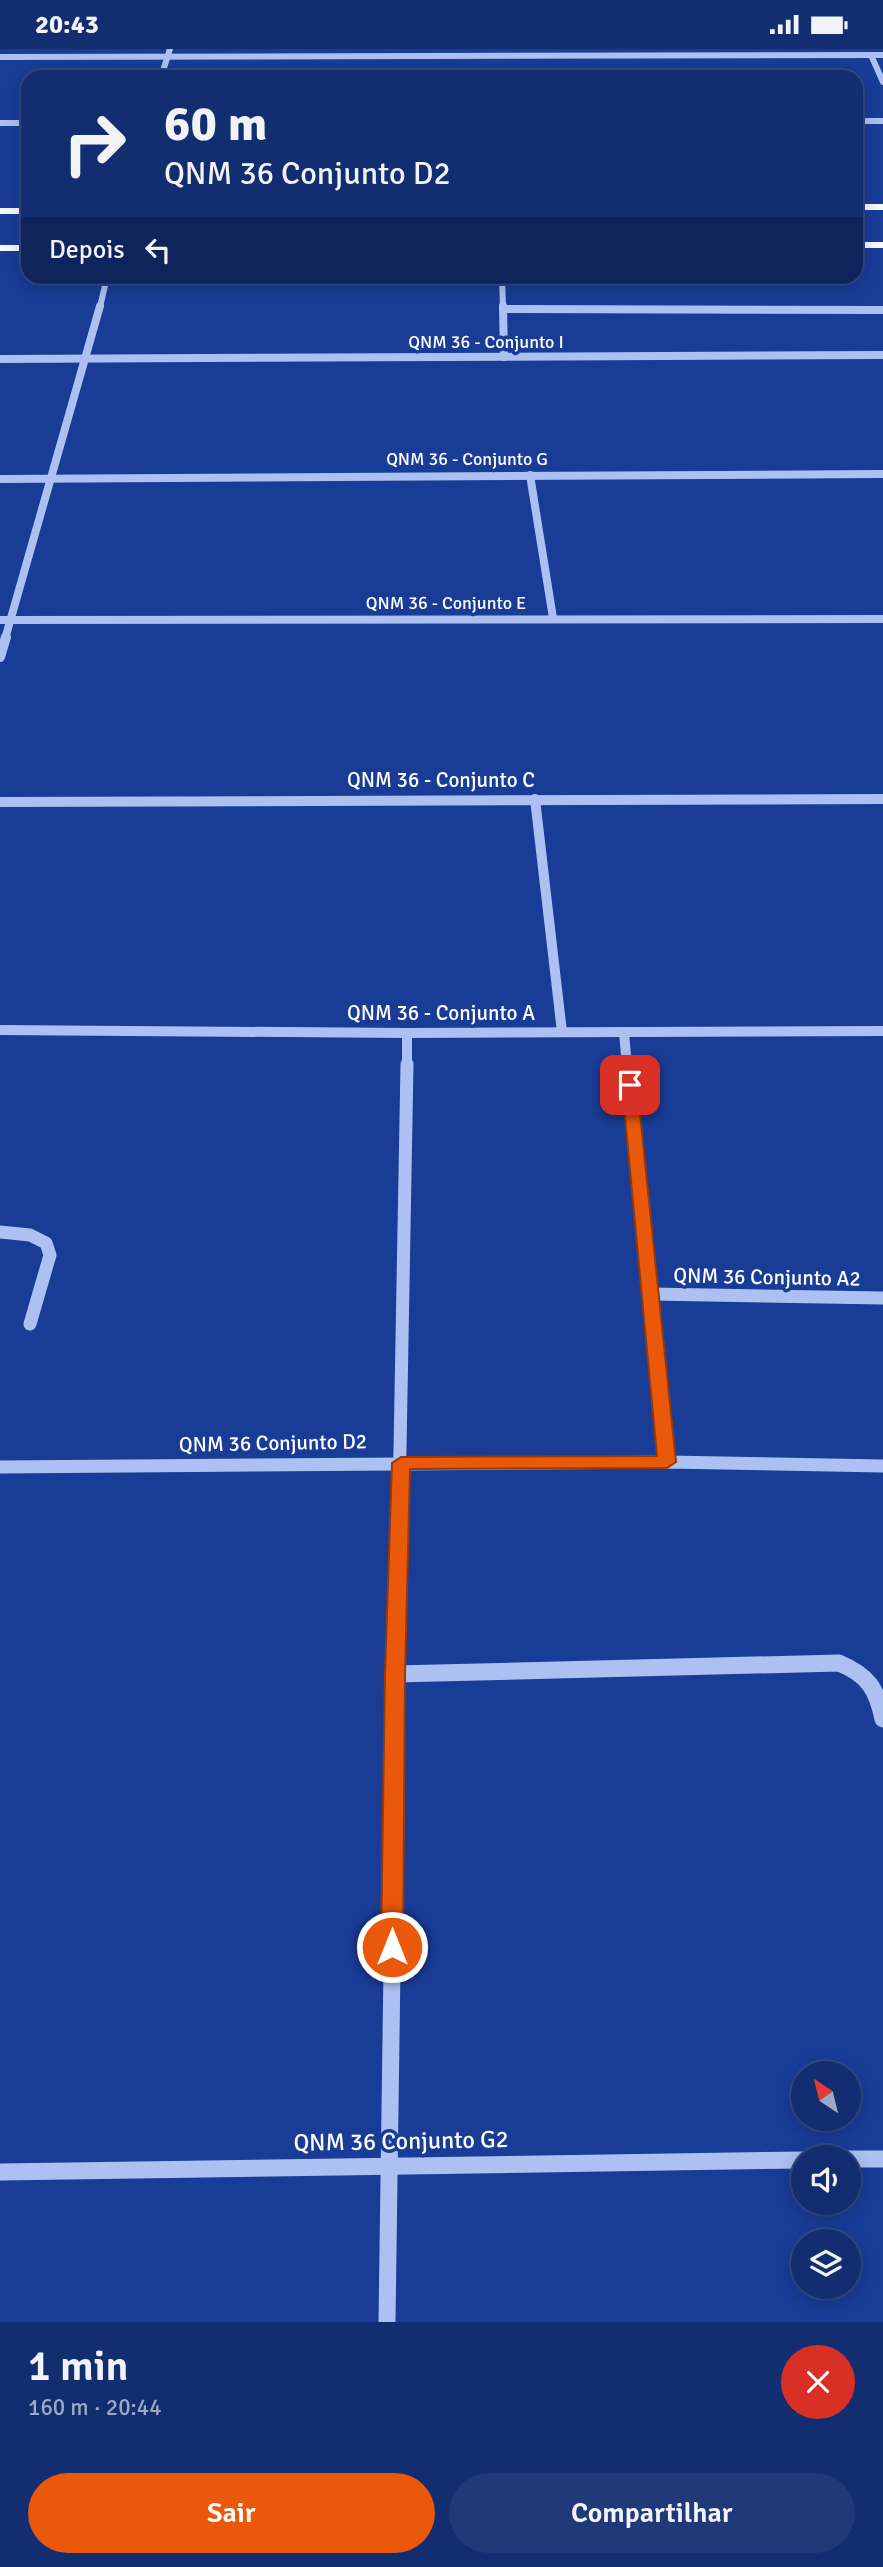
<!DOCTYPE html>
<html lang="pt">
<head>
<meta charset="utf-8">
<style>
	:root { --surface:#132d71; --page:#203979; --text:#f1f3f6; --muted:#9da8c3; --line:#324984; --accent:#ea580c }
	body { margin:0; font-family:Signika,sans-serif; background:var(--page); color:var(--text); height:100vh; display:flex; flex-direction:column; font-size:26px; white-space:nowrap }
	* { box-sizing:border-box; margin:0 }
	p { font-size:23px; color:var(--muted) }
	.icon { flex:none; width:38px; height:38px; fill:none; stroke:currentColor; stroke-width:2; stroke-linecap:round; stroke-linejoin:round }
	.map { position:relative; height:2273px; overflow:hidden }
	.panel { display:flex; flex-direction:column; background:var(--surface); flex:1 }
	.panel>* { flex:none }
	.hud { position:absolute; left:21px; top:21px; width:842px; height:214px; border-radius:21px; box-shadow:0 4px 18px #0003,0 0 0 2px var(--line); background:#132d71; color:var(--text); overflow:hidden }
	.needle { width:46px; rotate:325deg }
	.controls { position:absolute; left:791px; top:2012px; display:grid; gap:14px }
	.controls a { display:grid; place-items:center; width:70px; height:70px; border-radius:50%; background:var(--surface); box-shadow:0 4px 18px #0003,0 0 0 2px var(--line); font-size:35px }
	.pin { position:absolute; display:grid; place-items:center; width:60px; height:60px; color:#fff; margin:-30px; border-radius:14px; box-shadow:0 4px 10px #0006 }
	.me { position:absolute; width:77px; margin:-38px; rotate:0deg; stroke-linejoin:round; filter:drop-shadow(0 0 5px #0008) }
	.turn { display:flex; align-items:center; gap:24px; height:147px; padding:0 28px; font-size:32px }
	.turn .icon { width:91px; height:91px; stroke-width:2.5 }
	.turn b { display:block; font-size:49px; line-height:60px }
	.then { display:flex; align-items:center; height:66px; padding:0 28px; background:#0003; gap:14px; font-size:26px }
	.round { display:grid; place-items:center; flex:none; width:74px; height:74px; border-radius:37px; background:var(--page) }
	.headline { display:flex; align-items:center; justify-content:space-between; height:119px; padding:0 28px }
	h1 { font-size:42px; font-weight:600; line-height:52px }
	.action { display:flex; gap:14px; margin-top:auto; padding:14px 28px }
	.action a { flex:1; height:80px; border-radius:42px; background:var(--accent); color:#fff; font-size:28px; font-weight:600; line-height:80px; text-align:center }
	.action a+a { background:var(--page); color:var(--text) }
	.status { display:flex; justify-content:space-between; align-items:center; height:49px; padding:0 35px; background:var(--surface); direction:ltr }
	.status svg { height:19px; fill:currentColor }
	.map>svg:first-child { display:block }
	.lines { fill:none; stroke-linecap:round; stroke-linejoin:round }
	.minor-far4 { stroke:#acc1f1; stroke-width:6 }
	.minor-far3 { stroke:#acc1f1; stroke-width:8 }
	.minor-far2 { stroke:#acc1f1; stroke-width:10 }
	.minor-far1 { stroke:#acc1f1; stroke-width:13 }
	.minor { stroke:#acc1f1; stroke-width:17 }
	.major { fill:#f6f8ff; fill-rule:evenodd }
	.route { fill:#ea580c; stroke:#983908; stroke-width:2 }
	.labels { text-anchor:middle; stroke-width:7; stroke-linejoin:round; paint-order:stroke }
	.far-street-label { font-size:18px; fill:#fff; stroke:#193c97 }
	.street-label { font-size:21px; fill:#fff; stroke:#193c97 }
	.near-street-label { font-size:24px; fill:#fff; stroke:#193c97 }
</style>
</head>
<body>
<div class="status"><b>20:43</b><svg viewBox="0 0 49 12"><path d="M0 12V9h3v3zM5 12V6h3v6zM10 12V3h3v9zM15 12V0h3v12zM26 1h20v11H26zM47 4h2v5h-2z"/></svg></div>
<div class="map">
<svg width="883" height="2273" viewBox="0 0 883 2273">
	<rect width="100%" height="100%" fill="#193c97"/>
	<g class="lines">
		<!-- minor-far4 -->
		<g class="minor-far4">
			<path d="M 871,6 L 883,33"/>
			<path d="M 0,8 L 883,6"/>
			<path d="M 161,28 L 170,0"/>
			<path d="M 856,72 L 883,72"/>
			<path d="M 0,74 L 28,74"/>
			<path d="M 502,228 L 503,258"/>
			<path d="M 100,258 L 107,228"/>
		</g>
		<!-- minor-far3 -->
		<g class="minor-far3">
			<path d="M 503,257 L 504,308"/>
			<path d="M 503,260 L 883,261"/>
			<path d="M 0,310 L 883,306"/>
			<path d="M 530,426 L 553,569"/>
			<path d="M 0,430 L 883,425"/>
			<path d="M 0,571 L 883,570"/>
			<path d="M 5,590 L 100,257"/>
		</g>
		<!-- minor-far2 -->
		<g class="minor-far2">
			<path d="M 0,608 L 6,588"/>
			<path d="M 535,750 L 562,983"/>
			<path d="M 0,753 L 883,750"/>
			<path d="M 0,981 L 407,984 L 883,982"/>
			<path d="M 624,984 L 627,1017"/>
			<path d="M 407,1017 L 407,984"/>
		</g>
		<!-- minor-far1 -->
		<g class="minor-far1">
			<path d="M 627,1015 L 667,1413"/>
			<path d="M 0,1183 L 30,1186 L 46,1194 L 50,1206 L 30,1275"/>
			<path d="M 651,1245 L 883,1249"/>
			<path d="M 0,1418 L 667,1413 L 883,1417"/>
			<path d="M 397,1566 L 407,1015"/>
		</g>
		<!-- minor -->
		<g class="minor">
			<path d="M 395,1625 L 839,1614 C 868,1626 877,1640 883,1670"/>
			<path d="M 849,2110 L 883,2110"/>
			<path d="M 0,2123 L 803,2111"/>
			<path d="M 387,2273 L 397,1565"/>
		</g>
		<!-- major -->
		<g class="major">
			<rect x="856" y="155" width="27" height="6"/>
			<rect x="0" y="159" width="28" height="6"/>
			<rect x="856" y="193" width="27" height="6"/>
			<rect x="0" y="196" width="28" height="6"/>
		</g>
	</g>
	<!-- route -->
	<path class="route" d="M 630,1031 L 637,1036 L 676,1413 L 667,1419 L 410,1420 L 405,1625 L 403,1898 L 399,1904 L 392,1907 L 384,1904 L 381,1898 L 385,1625 L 392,1414 L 401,1408 L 657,1407 L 622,1036 Z"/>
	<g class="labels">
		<!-- far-street labels -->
		<g class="far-street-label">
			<text x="486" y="299">QNM 36 - Conjunto I</text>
			<text x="467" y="416">QNM 36 - Conjunto G</text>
			<text x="446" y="560">QNM 36 - Conjunto E</text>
		</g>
		<!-- street labels -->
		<g class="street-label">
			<text x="441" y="738">QNM 36 - Conjunto C</text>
			<text x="441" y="971">QNM 36 - Conjunto A</text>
			<text transform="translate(767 1228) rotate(1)" y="7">QNM 36 Conjunto A2</text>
			<text transform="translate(273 1394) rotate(-1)" y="7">QNM 36 Conjunto D2</text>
		</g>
		<!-- near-street labels -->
		<g class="near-street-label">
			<text transform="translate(401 2092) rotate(-1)" y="8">QNM 36 Conjunto G2</text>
		</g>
	</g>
</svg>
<div class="controls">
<a><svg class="needle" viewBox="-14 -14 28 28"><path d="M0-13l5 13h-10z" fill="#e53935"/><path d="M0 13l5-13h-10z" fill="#9da8c3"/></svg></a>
<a><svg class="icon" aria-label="sound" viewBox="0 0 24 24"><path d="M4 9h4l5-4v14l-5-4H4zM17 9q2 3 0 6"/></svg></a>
<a><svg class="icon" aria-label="layers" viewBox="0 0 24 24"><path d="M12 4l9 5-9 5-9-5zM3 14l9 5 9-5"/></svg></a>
</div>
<div class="pin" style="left:630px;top:1036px;background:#d93025"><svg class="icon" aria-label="arrive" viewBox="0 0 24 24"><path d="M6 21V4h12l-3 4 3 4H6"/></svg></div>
<svg class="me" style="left:392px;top:1898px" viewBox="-20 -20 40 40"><circle r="17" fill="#ea580c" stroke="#fff" stroke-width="3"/><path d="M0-11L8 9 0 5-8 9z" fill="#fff"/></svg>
<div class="hud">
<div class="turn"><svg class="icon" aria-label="right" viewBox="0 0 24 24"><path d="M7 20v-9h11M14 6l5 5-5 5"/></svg><div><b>60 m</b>QNM 36 Conjunto D2</div></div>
<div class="then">Depois<svg class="icon" aria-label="left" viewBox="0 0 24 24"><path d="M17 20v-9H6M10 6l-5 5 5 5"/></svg></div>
</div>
</div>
<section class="panel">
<div class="headline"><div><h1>1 min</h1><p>160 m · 20:44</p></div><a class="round" style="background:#d93025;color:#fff"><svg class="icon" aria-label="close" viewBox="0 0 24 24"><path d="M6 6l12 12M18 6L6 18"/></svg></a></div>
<div class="action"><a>Sair</a><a>Compartilhar</a></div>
</section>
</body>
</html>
